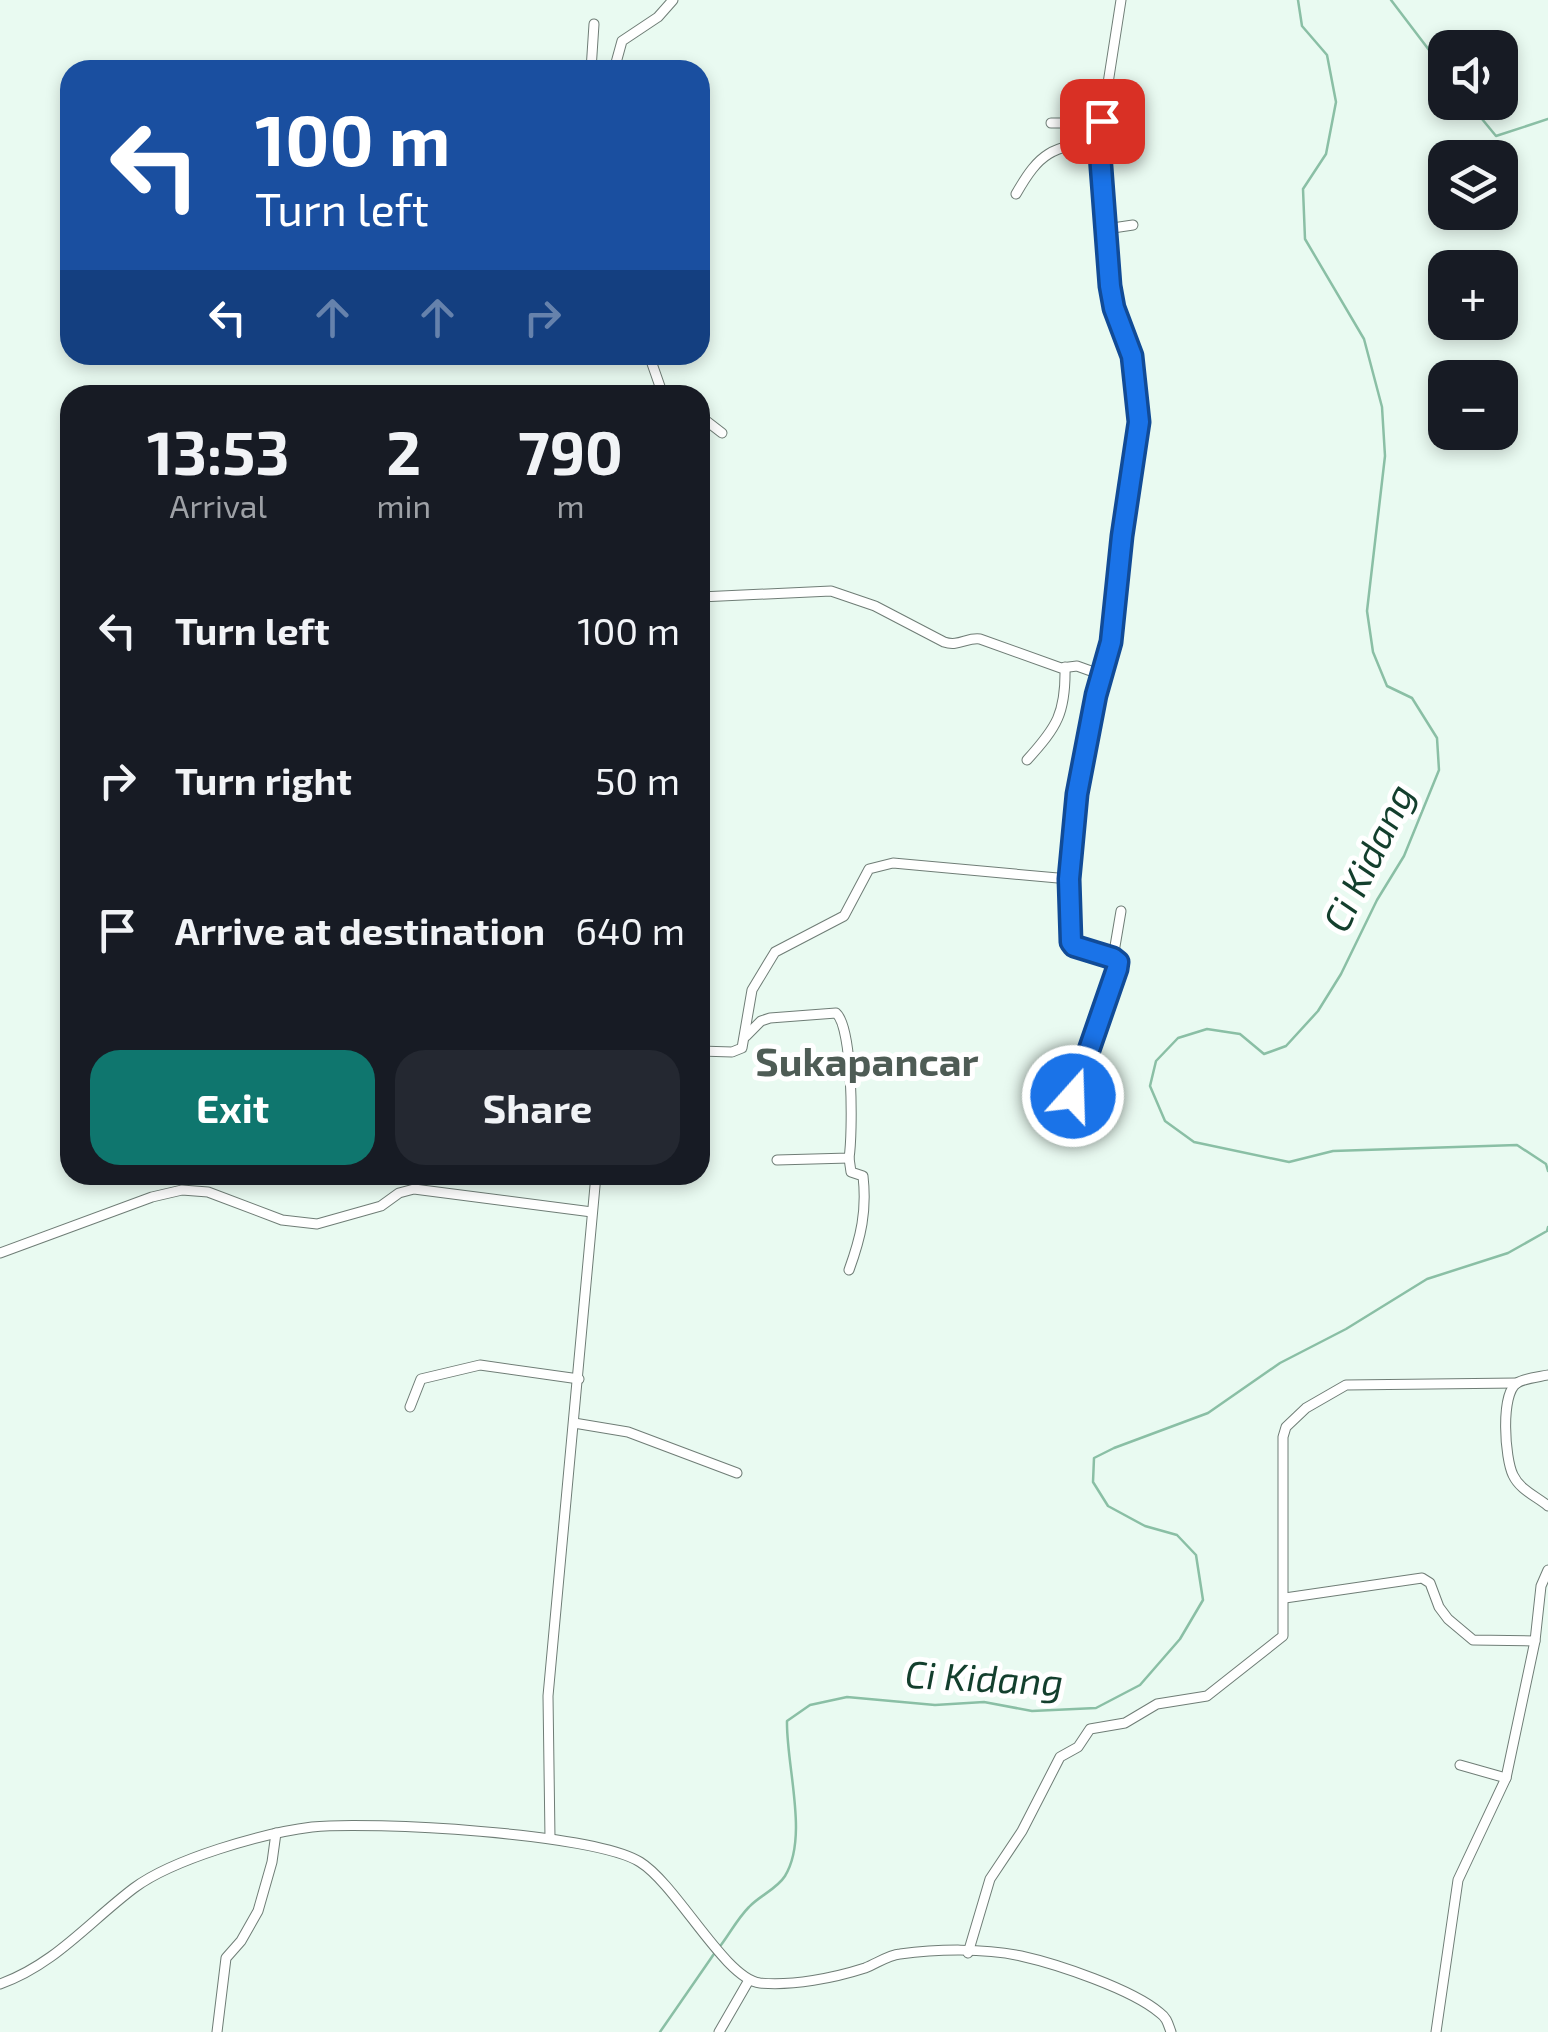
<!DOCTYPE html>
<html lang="en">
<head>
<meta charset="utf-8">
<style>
	:root { --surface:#171b24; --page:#242831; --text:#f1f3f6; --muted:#9ea1a6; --accent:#0f766e }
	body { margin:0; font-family:"Exo 2",sans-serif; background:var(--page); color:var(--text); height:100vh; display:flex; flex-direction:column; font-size:38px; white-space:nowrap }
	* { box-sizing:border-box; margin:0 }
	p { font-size:32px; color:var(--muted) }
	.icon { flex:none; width:55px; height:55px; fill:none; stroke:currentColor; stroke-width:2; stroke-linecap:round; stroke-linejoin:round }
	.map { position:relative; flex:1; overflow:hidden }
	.side { position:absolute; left:60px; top:385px; width:650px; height:800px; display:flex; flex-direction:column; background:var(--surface); border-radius:30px; box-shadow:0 5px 15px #0003 }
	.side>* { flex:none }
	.banner { position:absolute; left:60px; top:60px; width:650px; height:305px; border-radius:30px; box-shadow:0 5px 15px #0003; background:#1a4fa0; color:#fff; overflow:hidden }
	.tools { position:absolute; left:1428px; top:30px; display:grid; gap:20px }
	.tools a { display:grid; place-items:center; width:90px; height:90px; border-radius:20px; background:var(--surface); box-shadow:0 5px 15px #0003; font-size:50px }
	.pin { position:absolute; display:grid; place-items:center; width:85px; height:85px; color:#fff; margin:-42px; border-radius:20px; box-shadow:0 5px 15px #0006 }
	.me { position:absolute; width:110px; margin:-55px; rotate:20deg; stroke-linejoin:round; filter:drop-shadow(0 0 8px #0008) }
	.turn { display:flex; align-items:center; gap:35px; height:210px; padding:0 30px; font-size:45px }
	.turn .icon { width:130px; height:130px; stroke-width:2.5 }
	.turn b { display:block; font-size:70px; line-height:85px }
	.lanes { display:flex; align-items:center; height:95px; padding:0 30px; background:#0003; justify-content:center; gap:50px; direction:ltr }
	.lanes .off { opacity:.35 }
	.eta { display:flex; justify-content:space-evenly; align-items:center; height:170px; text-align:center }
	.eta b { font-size:60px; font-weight:700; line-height:70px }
	.cta { display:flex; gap:20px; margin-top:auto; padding:20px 30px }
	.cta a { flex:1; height:115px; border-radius:30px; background:var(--accent); color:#fff; font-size:40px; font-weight:700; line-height:115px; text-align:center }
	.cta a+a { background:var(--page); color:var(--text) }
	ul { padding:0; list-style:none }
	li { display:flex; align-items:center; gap:30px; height:150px; padding:0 30px }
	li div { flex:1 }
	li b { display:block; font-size:38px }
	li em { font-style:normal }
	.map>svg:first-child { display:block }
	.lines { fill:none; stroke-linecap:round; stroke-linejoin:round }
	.stream { stroke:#8abfa5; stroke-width:2.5 }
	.minor-casing { stroke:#6f7d76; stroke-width:11 }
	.minor { stroke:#fff; stroke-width:9 }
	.route-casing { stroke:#114b97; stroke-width:25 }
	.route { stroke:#1a73e8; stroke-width:18 }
	.labels { text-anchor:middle; stroke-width:10; stroke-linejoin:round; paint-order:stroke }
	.water-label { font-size:38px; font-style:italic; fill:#133f2d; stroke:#fff }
	.quarter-label { font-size:40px; font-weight:bold; fill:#4e5c55; stroke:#fff }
</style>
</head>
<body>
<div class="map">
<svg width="1548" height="2032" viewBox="0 0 1548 2032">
	<rect width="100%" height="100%" fill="#e9faf1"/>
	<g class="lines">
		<!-- stream -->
		<g class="stream">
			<path d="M 1298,0 L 1302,26 L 1327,55 L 1336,102 L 1326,154 L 1303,189 L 1305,239 L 1364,339 L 1382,407 L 1385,456 L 1367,611 L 1373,652 L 1387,686 L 1412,698 L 1437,738 L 1439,770 L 1404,856 L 1377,900 L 1341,974 L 1318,1011 L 1286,1046 L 1264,1054 L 1240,1034 L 1207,1029 L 1178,1038 L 1156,1061 L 1150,1086 L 1165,1121 L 1194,1142 L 1289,1162 L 1333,1151 L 1517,1145 L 1546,1164 L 1548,1171"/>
			<path d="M 1391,0 L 1445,71"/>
			<path d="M 1468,102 L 1496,136 L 1548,119"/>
			<path d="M 721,1945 C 730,1933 738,1918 749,1907 C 759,1896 777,1889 785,1876 C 809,1837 786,1766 787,1721 L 810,1705 L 847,1697 L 935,1705 L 984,1702 L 1032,1711 L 1096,1708 L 1140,1685 L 1180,1639 L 1203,1600 L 1196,1555 L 1177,1535 L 1145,1526 L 1108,1506 L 1093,1482 L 1094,1458 L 1114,1448 L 1208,1413 L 1280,1363 L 1346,1329 L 1427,1279 L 1508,1253 L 1547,1231 L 1548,1227"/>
			<path d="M 660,2032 L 716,1951"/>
		</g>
		<!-- minor casing -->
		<g class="minor-casing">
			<g id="minor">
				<path d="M 591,70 L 594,24"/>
				<path d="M 614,70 L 622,41 L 658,17 L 673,0"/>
				<path d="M 1051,123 L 1078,123 L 1089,111 L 1104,110"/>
				<path d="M 1016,194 C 1040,152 1051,147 1099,141 L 1121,0"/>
				<path d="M 1106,229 L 1133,225"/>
				<path d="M 649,355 L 663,395"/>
				<path d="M 700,416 L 722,433"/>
				<path d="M 700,597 L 831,591 L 875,606 L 944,642 C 959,647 967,637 980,639 L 1061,668 L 1077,666 L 1102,675"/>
				<path d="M 1027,760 C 1057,727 1066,713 1065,667"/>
				<path d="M 1113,958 L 1121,911"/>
				<path d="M 746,1036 L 761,1021 L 770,1018 L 836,1013 C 853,1027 853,1133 849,1158 L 777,1160"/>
				<path d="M 700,1051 L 732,1052 L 742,1048 L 752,990 L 775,952 L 844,916 L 869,869 L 893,863 L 1069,879"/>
				<path d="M 1073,1096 L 1117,969 L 1117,962 L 1113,958 L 1074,946 L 1071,942 L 1069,879 L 1077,794 L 1096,695 L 1111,642 L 1121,536 L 1139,422 L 1132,355 L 1112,299 L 1099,141"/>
				<path d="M 849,1158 L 851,1172 L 863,1176 C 867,1211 861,1237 849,1270"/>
				<path d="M 0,1253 L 152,1197 L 182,1190 L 208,1192 L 282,1220 L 317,1224 L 381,1206 L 399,1193 L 414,1189 L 592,1212"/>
				<path d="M 1548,1375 C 1539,1377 1525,1378 1517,1383 C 1500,1394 1505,1459 1513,1475 C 1520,1490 1536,1496 1548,1506"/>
				<path d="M 410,1407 L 421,1379 L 480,1365 L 579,1379"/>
				<path d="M 574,1423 L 628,1432 L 737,1473"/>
				<path d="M 1285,1598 L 1422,1578 L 1430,1583 L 1439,1607 L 1448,1619 L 1473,1640 L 1535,1641"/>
				<path d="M 1460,1765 L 1506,1778"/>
				<path d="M 550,1838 L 548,1696 L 596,1175"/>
				<path d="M 968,1953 L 990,1879 L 1022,1831 L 1060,1757 L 1078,1747 L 1090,1729 L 1125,1723 L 1157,1704 L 1207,1696 L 1283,1636 L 1283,1437 L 1286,1427 L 1306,1408 L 1346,1385 L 1517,1383"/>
				<path d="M 0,1984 C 54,1965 89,1922 134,1888 C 173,1859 263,1833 312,1827 C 370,1821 594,1833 640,1862 C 677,1885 725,1979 760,1983 C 793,1986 834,1978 865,1968 C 876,1964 888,1955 900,1954 C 937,1949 984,1948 1021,1956 C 1057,1964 1132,1989 1160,2013 C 1167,2018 1168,2024 1171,2032"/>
				<path d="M 217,2032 L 226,1958 L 241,1941 L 258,1911 L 272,1862 L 276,1833"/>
				<path d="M 719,2032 L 749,1980"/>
				<path d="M 1436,2032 L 1458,1880 L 1506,1778 L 1535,1641 L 1541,1586 L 1548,1570"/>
			</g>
		</g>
		<!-- minor -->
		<use href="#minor" class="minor"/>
	</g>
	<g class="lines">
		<!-- route casing -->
		<g class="route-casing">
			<path id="route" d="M 1073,1096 L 1117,969 L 1118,962 L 1113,958 L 1074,946 L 1071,942 L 1069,879 L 1077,794 L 1096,695 L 1111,642 L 1122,536 L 1139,422 L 1132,356 L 1114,308 L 1110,286 L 1099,141 L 1102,121"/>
		</g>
		<!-- route -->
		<use href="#route" class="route"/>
	</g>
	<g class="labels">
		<!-- water labels -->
		<g class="water-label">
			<text transform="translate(1369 858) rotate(-64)" y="13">Ci Kidang</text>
			<text transform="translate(984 1679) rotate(3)" y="13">Ci Kidang</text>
		</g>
		<!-- quarter labels -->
		<g class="quarter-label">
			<text x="867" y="1076">Sukapancar</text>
		</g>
	</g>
</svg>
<div class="tools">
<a><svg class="icon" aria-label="sound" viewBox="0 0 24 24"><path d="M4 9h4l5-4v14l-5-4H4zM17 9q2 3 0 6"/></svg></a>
<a><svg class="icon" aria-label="layers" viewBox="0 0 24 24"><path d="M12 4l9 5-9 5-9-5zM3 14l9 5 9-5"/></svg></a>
<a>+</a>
<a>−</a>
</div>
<div class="pin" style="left:1102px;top:121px;background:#d93025"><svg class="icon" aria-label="arrive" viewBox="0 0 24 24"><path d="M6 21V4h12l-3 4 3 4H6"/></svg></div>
<svg class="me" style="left:1073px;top:1096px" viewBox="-20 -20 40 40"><circle r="17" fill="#1a73e8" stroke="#fff" stroke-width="3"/><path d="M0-11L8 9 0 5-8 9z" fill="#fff"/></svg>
<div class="banner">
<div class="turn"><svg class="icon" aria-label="left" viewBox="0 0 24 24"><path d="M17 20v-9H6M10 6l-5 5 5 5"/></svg><div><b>100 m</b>Turn left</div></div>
<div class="lanes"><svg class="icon" aria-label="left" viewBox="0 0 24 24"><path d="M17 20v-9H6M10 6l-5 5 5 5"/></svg><svg class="icon off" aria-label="ahead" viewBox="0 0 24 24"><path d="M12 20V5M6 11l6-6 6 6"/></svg><svg class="icon off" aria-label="ahead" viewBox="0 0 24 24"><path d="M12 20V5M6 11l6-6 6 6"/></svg><svg class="icon off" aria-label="right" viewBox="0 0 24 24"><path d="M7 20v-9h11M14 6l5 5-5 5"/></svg></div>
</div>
<section class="side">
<div class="eta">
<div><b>13:53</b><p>Arrival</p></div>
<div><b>2</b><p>min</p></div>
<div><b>790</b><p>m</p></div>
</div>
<ul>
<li><svg class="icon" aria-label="left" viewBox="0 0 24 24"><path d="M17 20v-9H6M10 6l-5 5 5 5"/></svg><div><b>Turn left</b></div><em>100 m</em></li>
<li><svg class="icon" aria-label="right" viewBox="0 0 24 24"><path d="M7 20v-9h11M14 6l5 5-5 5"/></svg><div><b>Turn right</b></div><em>50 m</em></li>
<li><svg class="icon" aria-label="arrive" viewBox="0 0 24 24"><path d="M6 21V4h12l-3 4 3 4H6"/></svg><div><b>Arrive at destination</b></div><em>640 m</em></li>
</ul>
<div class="cta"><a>Exit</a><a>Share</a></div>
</section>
</div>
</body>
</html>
